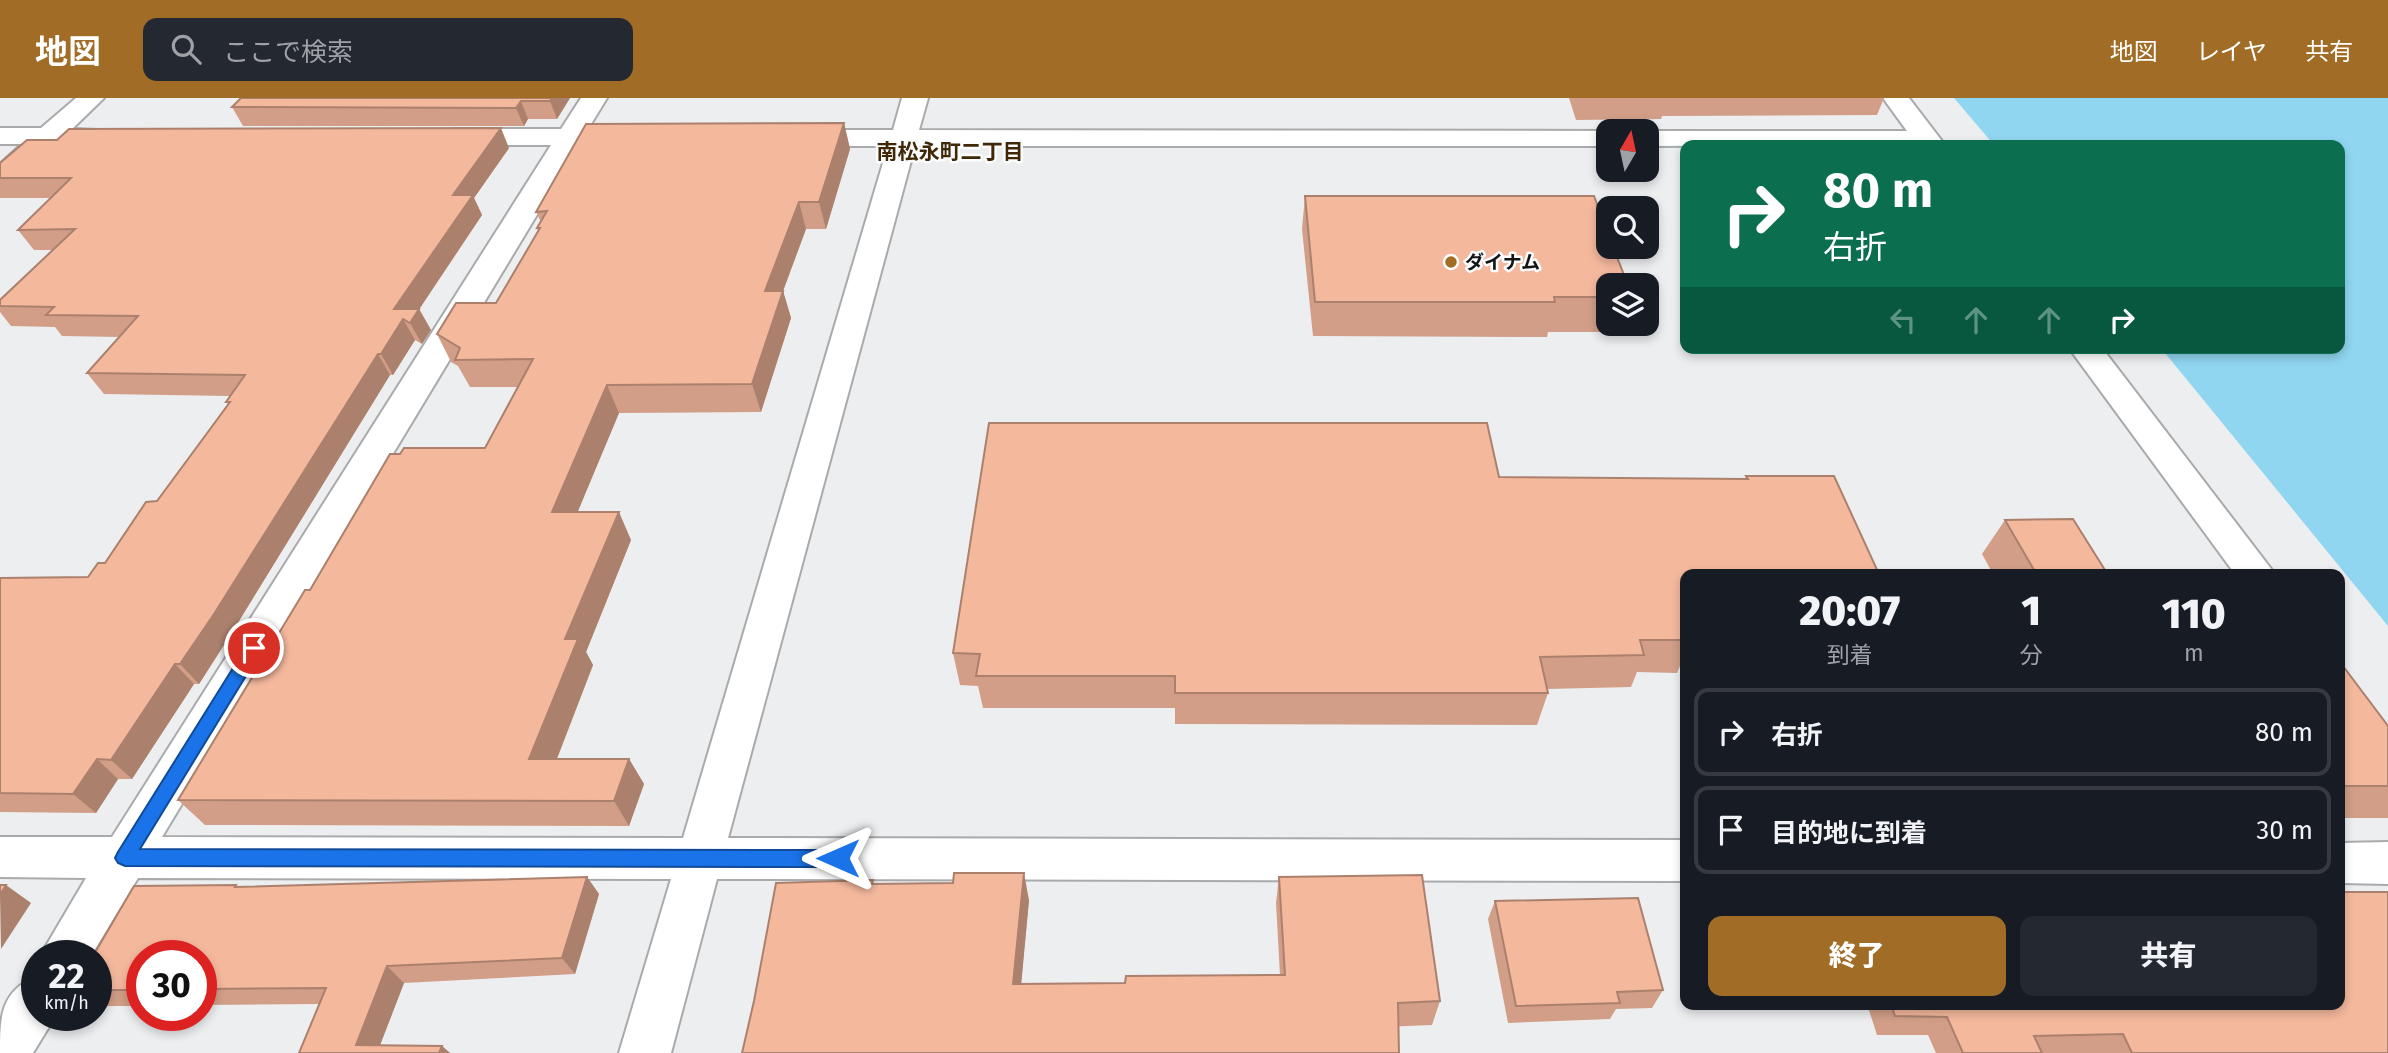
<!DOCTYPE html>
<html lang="ja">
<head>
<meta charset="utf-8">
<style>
	:root { --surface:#171b24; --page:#242831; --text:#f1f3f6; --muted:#9ea1a6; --line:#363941; --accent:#a16c25 }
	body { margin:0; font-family:"Fira Sans","Noto Sans JP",sans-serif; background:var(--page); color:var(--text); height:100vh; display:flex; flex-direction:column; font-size:26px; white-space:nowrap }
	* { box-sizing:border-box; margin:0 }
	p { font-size:23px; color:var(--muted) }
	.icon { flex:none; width:38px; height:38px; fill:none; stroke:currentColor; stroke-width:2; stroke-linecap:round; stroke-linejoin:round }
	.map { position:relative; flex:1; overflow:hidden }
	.panel { position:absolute; left:1680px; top:471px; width:665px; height:441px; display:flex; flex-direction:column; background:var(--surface); border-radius:14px; box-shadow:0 4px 10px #0003 }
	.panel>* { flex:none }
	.guide { position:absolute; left:1680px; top:42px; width:665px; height:214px; border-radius:14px; box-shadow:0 4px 10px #0003; background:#0b6e4f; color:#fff; overflow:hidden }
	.needle { width:46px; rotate:9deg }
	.controls { position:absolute; left:1596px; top:21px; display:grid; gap:14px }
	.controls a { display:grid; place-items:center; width:63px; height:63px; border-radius:14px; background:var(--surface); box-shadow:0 4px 10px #0003; font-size:35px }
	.speed { position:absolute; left:21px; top:842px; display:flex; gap:14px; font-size:35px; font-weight:700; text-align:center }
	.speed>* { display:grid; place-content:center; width:91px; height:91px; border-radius:50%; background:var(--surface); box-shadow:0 4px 10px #0003; line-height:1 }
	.speed small { font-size:18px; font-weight:400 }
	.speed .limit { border:10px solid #d22; background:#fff; color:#111 }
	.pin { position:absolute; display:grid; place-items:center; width:60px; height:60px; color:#fff; margin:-30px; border:4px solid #fff; border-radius:50%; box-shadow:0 2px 7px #0007 }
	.me { position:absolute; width:77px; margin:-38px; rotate:270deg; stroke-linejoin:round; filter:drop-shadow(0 0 5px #0008) }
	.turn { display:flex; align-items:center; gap:24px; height:147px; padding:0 28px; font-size:32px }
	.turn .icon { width:91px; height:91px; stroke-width:2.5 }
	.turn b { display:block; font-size:49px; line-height:60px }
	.lanes { display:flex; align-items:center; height:66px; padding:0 28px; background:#0003; justify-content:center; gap:35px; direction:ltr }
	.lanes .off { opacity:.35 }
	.eta { display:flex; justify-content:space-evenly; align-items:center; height:119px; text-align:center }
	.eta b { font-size:42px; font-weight:800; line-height:49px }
	.action { display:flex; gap:14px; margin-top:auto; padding:14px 28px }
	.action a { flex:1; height:80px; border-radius:14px; background:var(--accent); color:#fff; font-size:28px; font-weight:800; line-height:80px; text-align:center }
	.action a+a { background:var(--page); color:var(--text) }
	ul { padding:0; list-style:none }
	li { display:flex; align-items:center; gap:21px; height:88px; margin:0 14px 10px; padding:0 14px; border:4px solid var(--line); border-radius:14px }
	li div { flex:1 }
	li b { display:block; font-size:26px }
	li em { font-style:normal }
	header { display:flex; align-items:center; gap:42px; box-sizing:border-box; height:98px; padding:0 35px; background:var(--accent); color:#fff }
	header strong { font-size:33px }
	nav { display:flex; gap:38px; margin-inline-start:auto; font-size:24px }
	.search { width:490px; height:63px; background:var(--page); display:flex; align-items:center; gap:18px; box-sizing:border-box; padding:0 24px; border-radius:14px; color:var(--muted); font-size:26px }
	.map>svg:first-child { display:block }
	.water { fill:#90d6f1 }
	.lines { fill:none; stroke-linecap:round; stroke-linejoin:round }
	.minor-casing { stroke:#a8aaac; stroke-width:4 }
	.minor { fill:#fff; fill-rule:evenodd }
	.wall { fill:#d29e87 }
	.shaded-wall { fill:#ab816e }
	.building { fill:#f4b89d; stroke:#ab816e; stroke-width:2 }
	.route { fill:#1a73e8; stroke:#114b97; stroke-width:2 }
	.poi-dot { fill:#a16c25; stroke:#fafcfe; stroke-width:2.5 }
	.labels { text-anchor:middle; stroke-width:5; stroke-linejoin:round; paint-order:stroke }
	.far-poi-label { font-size:19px; font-weight:bold; fill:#141415; stroke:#fafcfe; text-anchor:start }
	.far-neighbourhood-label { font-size:21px; font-weight:bold; fill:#402705; stroke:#fafcfe }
</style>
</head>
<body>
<header>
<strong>地図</strong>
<div class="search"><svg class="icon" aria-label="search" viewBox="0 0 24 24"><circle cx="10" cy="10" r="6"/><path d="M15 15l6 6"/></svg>ここで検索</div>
<nav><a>地図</a><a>レイヤ</a><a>共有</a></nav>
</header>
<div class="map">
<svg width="2388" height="955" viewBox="0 0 2388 955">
	<rect width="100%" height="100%" fill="#edeef0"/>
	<!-- water -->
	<path class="water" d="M 1954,0 L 2388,0 L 2388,528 L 2161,250 L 2340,250 L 2340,47 L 1994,47 Z"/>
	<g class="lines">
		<!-- minor casing -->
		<g class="minor-casing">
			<g id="minor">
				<path d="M 76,0 L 104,0 L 72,31 L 122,33 L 126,39 L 122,45 L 113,47 L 54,47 L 10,86 L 0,88 L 0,66 L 22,46 L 0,46 L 0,30 L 41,30 Z"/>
				<path d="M 581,0 L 607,0 L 588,31 L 640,33 L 644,39 L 640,45 L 579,47 L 162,739 L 683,740 L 888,48 L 797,48 L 788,46 L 784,40 L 788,34 L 797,32 L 893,32 L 902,0 L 928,0 L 919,32 L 1613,33 L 1608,33 L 1608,48 L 915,48 L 728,740 L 1685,742 L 1685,783 L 717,781 L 671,955 L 619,955 L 671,781 L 138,780 L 91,858 L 40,858 L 86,780 L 0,779 L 0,739 L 112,739 L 551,47 L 454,47 L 445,45 L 441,39 L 445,33 L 454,31 L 561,31 Z"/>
				<path d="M 1883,0 L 1909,0 L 1945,47 L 1647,48 L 1647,33 L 1642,33 L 1907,33 Z"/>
				<path d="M 2069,250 L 2102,250 L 2275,476 L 2235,476 Z"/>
				<path d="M 2388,744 L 2388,786 L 2340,785 L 2340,745 Z"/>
				<path d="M 37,878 L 37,917 L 55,919 L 33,955 L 0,955 C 0,920 0,893 37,878 Z"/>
			</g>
		</g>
		<!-- minor -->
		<use href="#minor" class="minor"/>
	</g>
	<!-- wall -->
	<g class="wall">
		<path d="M 241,0 L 570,0 L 557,21 L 528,21 L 524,28 L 243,28 L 232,9 Z"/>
		<path d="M 1569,0 L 1884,0 L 1877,17 L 1662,18 L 1661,21 L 1576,22 Z"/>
		<path d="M 844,25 L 850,51 L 826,131 L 806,131 L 783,193 L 791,220 L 761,314 L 619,315 L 577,414 L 631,442 L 586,554 L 593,567 L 557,661 L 629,661 L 644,686 L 629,728 L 205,727 L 178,702 L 310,492 L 400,356 L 485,350 L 518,289 L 470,289 L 458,268 L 451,264 L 437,236 L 496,205 L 538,133 L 537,130 L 541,124 L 536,114 Z"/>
		<path d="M 509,50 L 474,100 L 482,117 L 419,211 L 431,232 L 422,246 L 415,242 L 393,277 L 390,277 L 231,536 L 199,586 L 194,586 L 132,681 L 118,681 L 96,715 L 0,714 L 0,480 L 88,479 L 105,465 L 157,403 L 228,306 L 226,304 L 230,298 L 104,296 L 87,275 L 120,239 L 62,238 L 55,229 L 11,228 L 0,214 L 0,202 L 53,152 L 34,152 L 18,132 L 51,100 L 0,100 L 0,65 Z"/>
		<path d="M 1305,98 L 1608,187 L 1608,226 L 1625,226 L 1622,234 L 1548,234 L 1547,239 L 1313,238 L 1302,131 Z"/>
		<path d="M 1746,378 L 1834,378 L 1685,476 L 1685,556 L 1677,575 L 1637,574 L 1631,589 L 1547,591 L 1548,595 L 1537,627 L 1175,626 L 1175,610 L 983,610 L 978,588 L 960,587 L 953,555 L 1499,379 L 1745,381 Z"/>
		<path d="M 2005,422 L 2105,472 L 2274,476 L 1993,476 L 1982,456 Z"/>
		<path d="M 2340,564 L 2388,628 L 2388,720 L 2340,720 Z"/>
		<path d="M 587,779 L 599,796 L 575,876 L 404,885 L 380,947 L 442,948 L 450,955 L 299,955 L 319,906 L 201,907 L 201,858 L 142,858 L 142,908 L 101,908 L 96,905 L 96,858 L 238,789 Z"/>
		<path d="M 1279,779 L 1440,903 L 1432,927 L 742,955 L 874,786 L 1029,802 L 1021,885 L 1125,885 L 1280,877 L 1276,805 Z"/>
		<path d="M 1495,803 L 1663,892 L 1652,910 L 1616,911 L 1610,921 L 1508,925 L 1488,821 Z"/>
		<path d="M 1867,906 L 2340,906 L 2388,955 L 1936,955 L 1928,937 L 1877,937 Z"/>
	</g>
	<!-- shaded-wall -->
	<g class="shaded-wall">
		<path d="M 552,0 L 570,0 L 557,21 L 550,3 Z"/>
		<path d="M 521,3 L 528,21 L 524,28 L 516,10 Z"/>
		<path d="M 844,25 L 850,51 L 826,131 L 819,104 Z"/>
		<path d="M 501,30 L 509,50 L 474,100 L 482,117 L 410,225 L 403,221 L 415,242 L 393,277 L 381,256 L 394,211 L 453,97 Z"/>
		<path d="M 799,104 L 806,131 L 783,193 L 791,220 L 761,314 L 752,286 L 765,193 Z"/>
		<path d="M 419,211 L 431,232 L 422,246 L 410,225 Z"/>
		<path d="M 378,256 L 390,277 L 231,536 L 199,586 L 180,566 Z"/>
		<path d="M 607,287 L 619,315 L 566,442 L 552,414 Z"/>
		<path d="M 619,414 L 631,442 L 586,554 L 593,567 L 547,686 L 529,661 L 565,541 Z"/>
		<path d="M 175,566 L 194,586 L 132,681 L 111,662 Z"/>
		<path d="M 97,661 L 118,681 L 96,715 L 73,696 Z"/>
		<path d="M 629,661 L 644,686 L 629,728 L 614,703 Z"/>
		<path d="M 1024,775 L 1029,802 L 1019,910 L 1013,886 Z"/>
		<path d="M 587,779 L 599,796 L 575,876 L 562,860 Z"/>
		<path d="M 6,787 L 31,805 L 1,851 L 0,797 Z"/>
		<path d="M 387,868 L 404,885 L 377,955 L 356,947 Z"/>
		<path d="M 442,948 L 450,955 L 439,955 Z"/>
	</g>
	<!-- building -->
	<g class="building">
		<path d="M 241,0 L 552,0 L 550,3 L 521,3 L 516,10 L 232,9 Z"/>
		<path d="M 844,25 L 819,104 L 799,104 L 765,193 L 783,193 L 752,286 L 607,287 L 552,414 L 619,414 L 565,541 L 578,541 L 529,661 L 629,661 L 614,703 L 178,702 L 305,492 L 310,492 L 390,356 L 400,356 L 404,350 L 485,350 L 533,261 L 455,262 L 460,250 L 437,236 L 456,205 L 496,205 L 540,130 L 537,130 L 547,113 L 536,114 L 586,26 Z"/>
		<path d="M 501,30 L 453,97 L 473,97 L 394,211 L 419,211 L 410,225 L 403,221 L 381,256 L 378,256 L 214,516 L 180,566 L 175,566 L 111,662 L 97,661 L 73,696 L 0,695 L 0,480 L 88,479 L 98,465 L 105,465 L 146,404 L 157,403 L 230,304 L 226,304 L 245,277 L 87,275 L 138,218 L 46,217 L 54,209 L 0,208 L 0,202 L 75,131 L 18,132 L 71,80 L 0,80 L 0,65 L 27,42 L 57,42 L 69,31 Z"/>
		<path d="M 1305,98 L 1594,98 L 1608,135 L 1608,149 L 1613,149 L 1628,187 L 1608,187 L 1608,199 L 1554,199 L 1555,204 L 1315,204 Z"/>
		<path d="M 989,325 L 1487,325 L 1499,379 L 1748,381 L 1746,378 L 1834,378 L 1879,476 L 1685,476 L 1685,520 L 1683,520 L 1685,525 L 1685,542 L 1640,542 L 1644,557 L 1540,559 L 1548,595 L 1175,595 L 1175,578 L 976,578 L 980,556 L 953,555 Z"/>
		<path d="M 2073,421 L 2105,472 L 2270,472 L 2274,476 L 2021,476 L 2018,472 L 2034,472 L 2005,422 Z"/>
		<path d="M 2340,564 L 2388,628 L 2388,688 L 2340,688 Z"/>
		<path d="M 954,775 L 1024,775 L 1013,886 L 1125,885 L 1126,878 L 1285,877 L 1279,779 L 1422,777 L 1440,903 L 1398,905 L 1399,955 L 742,955 L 754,903 L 776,785 L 873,782 L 872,786 L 953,785 Z"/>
		<path d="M 587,779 L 562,860 L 387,868 L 356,947 L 442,948 L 439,955 L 299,955 L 326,890 L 201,891 L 201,858 L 142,858 L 142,892 L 96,892 L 97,859 L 96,858 L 93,858 L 134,788 L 236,787 L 235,789 Z"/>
		<path d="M 0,787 L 6,787 L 0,797 Z"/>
		<path d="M 2340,794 L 2388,794 L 2388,955 L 2132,955 L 2123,936 L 2034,938 L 2042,955 L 1963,955 L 1947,919 L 1895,918 L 1891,906 L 2340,906 Z"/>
		<path d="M 1638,800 L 1663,892 L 1617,894 L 1620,905 L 1516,908 L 1495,803 Z"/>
	</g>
	<!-- route -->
	<path class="route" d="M 254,544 L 260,546 L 262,550 L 260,555 L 140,751 L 838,752 L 844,754 L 847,760 L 844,766 L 838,769 L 125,768 L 118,765 L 115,760 L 118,754 L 248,546 Z"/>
	<!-- markers -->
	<circle class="poi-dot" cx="1451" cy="164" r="7"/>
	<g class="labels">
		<!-- far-poi labels -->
		<g class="far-poi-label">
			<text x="1465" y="171">ダイナム</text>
		</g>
		<!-- far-neighbourhood labels -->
		<g class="far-neighbourhood-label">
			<text x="950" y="61">南松永町二丁目</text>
		</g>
	</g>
</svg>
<div class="controls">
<a><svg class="needle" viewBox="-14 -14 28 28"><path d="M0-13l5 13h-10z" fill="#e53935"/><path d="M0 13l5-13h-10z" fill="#9ea1a6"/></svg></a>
<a><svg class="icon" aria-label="search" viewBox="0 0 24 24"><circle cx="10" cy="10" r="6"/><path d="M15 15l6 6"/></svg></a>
<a><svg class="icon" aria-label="layers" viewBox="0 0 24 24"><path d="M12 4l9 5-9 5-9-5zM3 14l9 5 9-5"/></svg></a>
</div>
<div class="speed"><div>22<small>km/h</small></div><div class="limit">30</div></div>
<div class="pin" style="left:254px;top:550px;background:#d93025"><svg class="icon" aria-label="arrive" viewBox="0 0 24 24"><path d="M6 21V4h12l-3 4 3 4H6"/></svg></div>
<svg class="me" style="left:838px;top:760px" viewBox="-20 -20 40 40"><path d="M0-17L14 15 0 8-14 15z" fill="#1a73e8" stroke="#fff" stroke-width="4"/></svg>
<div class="guide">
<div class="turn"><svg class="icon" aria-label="right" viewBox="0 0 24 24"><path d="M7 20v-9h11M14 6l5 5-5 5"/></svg><div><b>80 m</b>右折</div></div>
<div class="lanes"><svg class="icon off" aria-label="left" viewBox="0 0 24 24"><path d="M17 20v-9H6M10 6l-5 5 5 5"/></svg><svg class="icon off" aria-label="ahead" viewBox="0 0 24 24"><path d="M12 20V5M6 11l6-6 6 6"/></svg><svg class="icon off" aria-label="ahead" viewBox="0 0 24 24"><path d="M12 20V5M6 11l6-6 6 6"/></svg><svg class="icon" aria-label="right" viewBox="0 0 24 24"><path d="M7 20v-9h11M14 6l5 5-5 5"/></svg></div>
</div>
<section class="panel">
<div class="eta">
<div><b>20:07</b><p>到着</p></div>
<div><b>1</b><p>分</p></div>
<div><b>110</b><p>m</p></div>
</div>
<ul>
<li><svg class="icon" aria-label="right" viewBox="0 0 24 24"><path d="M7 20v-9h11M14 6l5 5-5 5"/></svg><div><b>右折</b></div><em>80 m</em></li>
<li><svg class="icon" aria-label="arrive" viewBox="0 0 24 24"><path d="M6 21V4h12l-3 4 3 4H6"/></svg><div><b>目的地に到着</b></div><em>30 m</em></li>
</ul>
<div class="action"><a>終了</a><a>共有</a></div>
</section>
</div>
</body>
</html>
